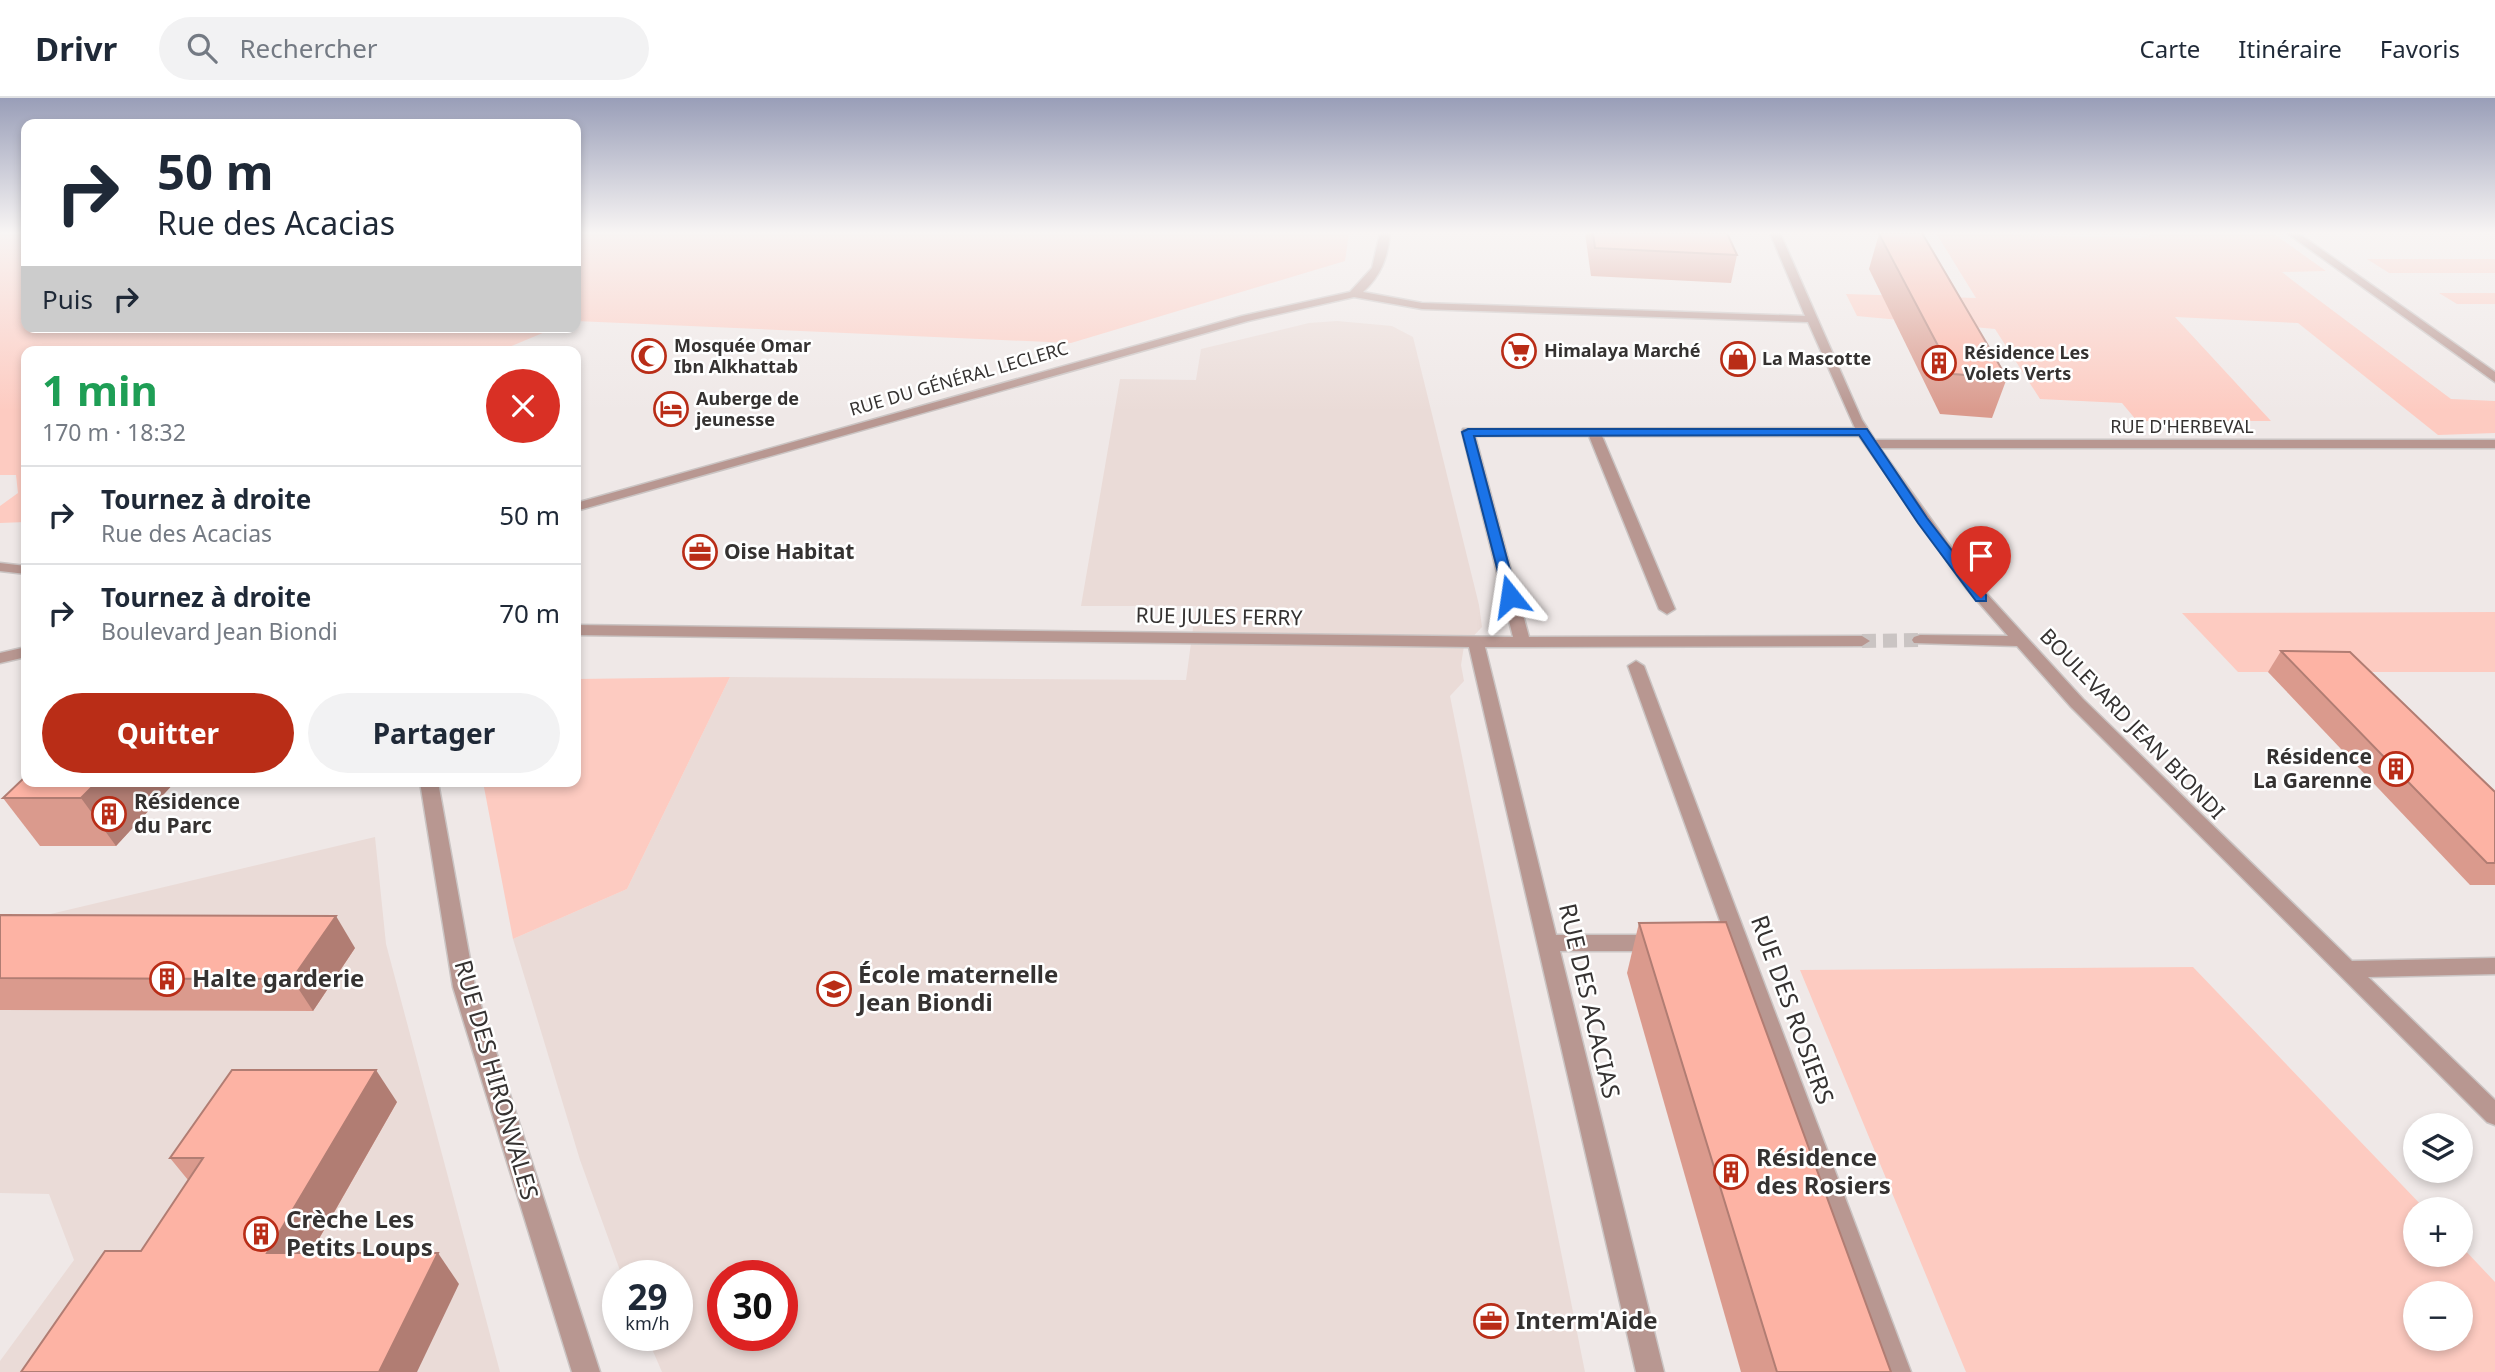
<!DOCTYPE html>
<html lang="fr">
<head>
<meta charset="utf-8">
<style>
	:root { --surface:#fff; --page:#f2f2f3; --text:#1f2937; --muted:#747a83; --line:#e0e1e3; --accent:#b92d17 }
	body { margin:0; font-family:"Noto Sans",sans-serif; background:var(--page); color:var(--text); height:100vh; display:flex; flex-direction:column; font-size:26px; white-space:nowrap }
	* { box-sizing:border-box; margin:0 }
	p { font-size:23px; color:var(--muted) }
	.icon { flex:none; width:38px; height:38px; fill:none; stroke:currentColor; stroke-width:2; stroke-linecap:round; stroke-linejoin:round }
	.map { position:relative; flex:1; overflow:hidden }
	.side { position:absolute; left:21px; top:248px; width:560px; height:441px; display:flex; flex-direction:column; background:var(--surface); border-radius:14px; box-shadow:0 4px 10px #0003 }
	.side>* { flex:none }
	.banner { position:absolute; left:21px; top:21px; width:560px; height:214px; border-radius:14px; box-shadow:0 4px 10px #0003; background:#fff; color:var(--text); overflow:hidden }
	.controls { position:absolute; left:2403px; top:1015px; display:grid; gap:14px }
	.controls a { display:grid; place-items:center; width:70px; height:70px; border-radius:50%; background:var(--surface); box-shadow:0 4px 10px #0003; font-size:35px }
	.speed { position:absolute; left:602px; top:1162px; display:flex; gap:14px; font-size:35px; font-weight:700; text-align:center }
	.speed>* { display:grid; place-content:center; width:91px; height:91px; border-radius:50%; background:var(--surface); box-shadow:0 4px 10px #0003; line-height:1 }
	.speed small { font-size:18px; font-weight:400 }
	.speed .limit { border:10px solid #d22; background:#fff; color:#111 }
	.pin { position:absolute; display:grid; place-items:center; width:60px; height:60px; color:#fff; margin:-72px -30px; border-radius:50% 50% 50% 0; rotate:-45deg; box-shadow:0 0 7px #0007 }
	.pin .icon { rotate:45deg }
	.me { position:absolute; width:77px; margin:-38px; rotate:345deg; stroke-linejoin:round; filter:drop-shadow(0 0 5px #0008) }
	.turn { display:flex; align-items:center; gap:24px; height:147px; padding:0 21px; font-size:32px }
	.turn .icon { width:91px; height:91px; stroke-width:2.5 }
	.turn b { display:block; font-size:49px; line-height:60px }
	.then { display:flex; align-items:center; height:66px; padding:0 21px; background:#0003; gap:14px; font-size:26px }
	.round { display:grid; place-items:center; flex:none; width:74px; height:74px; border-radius:37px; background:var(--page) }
	.head { display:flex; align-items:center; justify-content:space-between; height:119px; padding:0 21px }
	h1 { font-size:42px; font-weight:700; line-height:52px; color:#1e9e55 }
	.button { display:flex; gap:14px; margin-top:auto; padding:14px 21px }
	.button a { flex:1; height:80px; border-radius:42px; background:var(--accent); color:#fff; font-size:28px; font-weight:700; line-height:80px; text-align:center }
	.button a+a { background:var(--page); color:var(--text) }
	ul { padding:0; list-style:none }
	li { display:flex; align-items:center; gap:21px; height:98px; padding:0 21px; border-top:2px solid var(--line) }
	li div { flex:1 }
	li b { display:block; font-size:26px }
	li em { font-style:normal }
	header { display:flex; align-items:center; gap:42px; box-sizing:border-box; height:98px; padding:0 35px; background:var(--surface); border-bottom:2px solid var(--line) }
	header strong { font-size:33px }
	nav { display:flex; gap:38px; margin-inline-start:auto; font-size:24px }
	.search { width:490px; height:63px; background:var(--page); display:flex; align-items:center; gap:18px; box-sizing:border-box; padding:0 24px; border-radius:38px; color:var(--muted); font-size:26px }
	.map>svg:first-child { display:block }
	.built { fill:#eadbd7; fill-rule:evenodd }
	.green { fill:#fdcbc1; fill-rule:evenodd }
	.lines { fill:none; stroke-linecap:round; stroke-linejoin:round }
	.minor-tunnel { stroke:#cac4c3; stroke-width:14; stroke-dasharray:14 7; stroke-linecap:butt }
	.minor-casing { stroke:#cac4c3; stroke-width:3 }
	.minor { fill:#b89791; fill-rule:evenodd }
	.wall { fill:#da9a8d }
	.shaded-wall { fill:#b17d73 }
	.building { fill:#fdb3a4; stroke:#b17d73; stroke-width:2 }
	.route { fill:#1a73e8; stroke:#114b97; stroke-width:2 }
	.labels { text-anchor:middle; stroke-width:5; stroke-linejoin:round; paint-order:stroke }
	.far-poi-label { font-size:18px; font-weight:bold; fill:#353231; stroke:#fff; text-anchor:start }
	.far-street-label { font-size:18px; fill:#353231; stroke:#fff }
	.poi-label { font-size:21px; font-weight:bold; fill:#353231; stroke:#fff; text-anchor:start }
	.street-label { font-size:21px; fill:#353231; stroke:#fff }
	.near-poi-label { font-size:24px; font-weight:bold; fill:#353231; stroke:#fff; text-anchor:start }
	.near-street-label { font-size:24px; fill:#353231; stroke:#fff }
</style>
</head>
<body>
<header>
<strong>Drivr</strong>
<div class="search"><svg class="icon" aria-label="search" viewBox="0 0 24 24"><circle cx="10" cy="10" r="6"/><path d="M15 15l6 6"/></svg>Rechercher</div>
<nav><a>Carte</a><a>Itinéraire</a><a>Favoris</a></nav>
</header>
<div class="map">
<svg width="2495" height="1274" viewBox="0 0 2495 1274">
	<rect width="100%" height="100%" fill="#efe8e7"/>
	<!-- built -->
	<g class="built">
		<path d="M 1337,223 L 1392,228 L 1413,239 L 1479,507 L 1482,529 L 1464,548 L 1461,567 L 1464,583 L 1450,598 L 1585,1274 L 662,1274 L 646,1237 L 677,1237 L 677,1178 L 622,1178 L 580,1062 L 513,841 L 627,791 L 730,579 L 1186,582 L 1196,508 L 1081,508 L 1120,281 L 1196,282 L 1201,251 L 1309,225 ZM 723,1178 L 782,1178 L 782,1237 L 723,1237 Z"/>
		<path d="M 375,739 L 386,846 L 500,1274 L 0,1274 L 0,1263 L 74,1162 L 49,1096 L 0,1095 L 0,828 Z"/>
	</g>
	<!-- green -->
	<g class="green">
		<path d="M 0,135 L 26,135 L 26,229 L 557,229 L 497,254 L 26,254 L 26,424 L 0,425 L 0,408 L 18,395 L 16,377 L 0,377 Z"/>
		<path d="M 576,135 L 1349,135 L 1345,163 L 1071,245 L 576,223 Z"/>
		<path d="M 1936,135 L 2141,140 L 2155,135 L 2274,136 L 2326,173 L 2282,174 L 2292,182 L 2451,301 L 2495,303 L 2495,335 L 2438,337 L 2298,225 L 2175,219 L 2271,323 L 2137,323 L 2122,305 L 2040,301 L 1995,231 L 1857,218 L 1846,196 L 1976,200 Z"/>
		<path d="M 2367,161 L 2495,161 L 2495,175 L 2389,175 Z"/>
		<path d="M 2439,195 L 2495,195 L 2495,206 L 2457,206 Z"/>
		<path d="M 2495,514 L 2495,574 L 2238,574 L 2182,515 Z"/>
		<path d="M 730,579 L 627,791 L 513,841 L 483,684 L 576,684 L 576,581 Z"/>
		<path d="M 2193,869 L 2425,1111 L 2415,1111 L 2415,1157 L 2460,1157 L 2461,1148 L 2495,1184 L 2495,1274 L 1966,1274 L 1800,872 ZM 2415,1195 L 2460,1195 L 2460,1241 L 2415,1241 Z"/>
	</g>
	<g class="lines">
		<!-- minor-tunnel -->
		<path class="minor-tunnel" d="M 1862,543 L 1920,542"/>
		<!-- minor casing -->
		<g class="minor-casing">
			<g id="minor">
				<path d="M 1380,135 L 1390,135 C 1388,159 1381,178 1363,194 L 1422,205 L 1805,218 L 1770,135 L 1780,135 L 1862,322 L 1875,342 L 2495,342 L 2495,350 L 1880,350 L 1976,484 L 2083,601 L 2352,863 L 2495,860 L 2495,876 L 2368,879 L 2495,1002 L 2495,1027 L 2487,1024 L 2071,609 L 2017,548 L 1914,545 L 1912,542 L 1914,539 L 1920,537 L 2008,538 L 1966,490 L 1859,338 L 1602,338 L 1675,511 L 1667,516 L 1659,511 L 1589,338 L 1475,338 L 1529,539 L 1862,538 L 1870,543 L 1862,548 L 1485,549 L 1556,837 L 1657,837 L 1664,840 L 1667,845 L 1664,850 L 1657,853 L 1560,853 L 1664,1274 L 1636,1274 L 1469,549 L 576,537 L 576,527 L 1513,539 L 1462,334 L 1463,331 L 1855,330 L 1808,224 L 1422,211 L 1354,199 L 1248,223 L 576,413 L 576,405 L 1242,218 L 1350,194 L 1372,170 Z"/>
				<path d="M 2287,135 L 2298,135 L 2495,274 L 2495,284 Z"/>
				<path d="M 0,465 L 26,468 L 26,476 L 0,473 Z"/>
				<path d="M 26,549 L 26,559 L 0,565 L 0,555 Z"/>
				<path d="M 1636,563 L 1644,568 L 1911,1274 L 1883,1274 L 1628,568 Z"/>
				<path d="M 420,684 L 438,684 L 475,889 L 600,1274 L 572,1274 L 453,889 Z"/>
			</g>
		</g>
		<!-- minor -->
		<use href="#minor" class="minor"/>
	</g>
	<!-- wall -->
	<g class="wall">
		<path d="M 1585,135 L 1727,135 L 1737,157 L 1731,185 L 1591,178 Z"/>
		<path d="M 1879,136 L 2007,280 L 1992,320 L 1940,316 L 1869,171 Z"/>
		<path d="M 2281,553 L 2495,694 L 2495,787 L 2470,787 L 2268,574 Z"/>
		<path d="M 175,684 L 116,748 L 40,748 L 3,700 Z"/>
		<path d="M 0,817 L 355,850 L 313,913 L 0,912 Z"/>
		<path d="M 1639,825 L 1891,1274 L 1741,1274 L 1627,875 Z"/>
		<path d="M 397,1004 L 311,1155 L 459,1186 L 141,1153 L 188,1082 L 170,1060 Z"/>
	</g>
	<!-- shaded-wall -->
	<g class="shaded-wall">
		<path d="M 97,684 L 175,684 L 116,748 L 81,700 Z"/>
		<path d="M 336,818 L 355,850 L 313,913 L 292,881 Z"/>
		<path d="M 376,972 L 397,1004 L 293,1186 L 267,1155 Z"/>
		<path d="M 438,1155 L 459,1186 L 417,1274 L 379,1274 Z"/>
	</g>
	<!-- building -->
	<g class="building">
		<path d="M 1593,135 L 1727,135 L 1737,157 L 1595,150 Z"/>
		<path d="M 1881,135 L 1922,135 L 2007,280 L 1953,276 L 1879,136 Z"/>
		<path d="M 2281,553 L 2350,554 L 2495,694 L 2495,765 L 2487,765 Z"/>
		<path d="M 26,678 L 26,684 L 97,684 L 81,700 L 3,700 Z"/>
		<path d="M 0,817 L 336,818 L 292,881 L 0,880 Z"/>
		<path d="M 1726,824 L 1891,1274 L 1777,1274 L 1639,825 Z"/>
		<path d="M 232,972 L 376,972 L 267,1155 L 438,1155 L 379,1274 L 21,1274 L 105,1153 L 141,1153 L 203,1060 L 170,1060 Z"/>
	</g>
	<!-- sky -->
	<linearGradient id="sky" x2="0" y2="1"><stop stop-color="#999eb8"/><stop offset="0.43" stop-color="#f8f5f4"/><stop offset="1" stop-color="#f8f5f4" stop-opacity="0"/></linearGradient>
	<rect width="2495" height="313" fill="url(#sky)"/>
	<!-- route -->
	<path class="route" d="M 1867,331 L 1927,420 L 1986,497 L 1986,503 L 1976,503 L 1918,425 L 1859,337 L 1474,338 L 1517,498 L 1505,501 L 1462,334 L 1468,331 Z"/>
	<!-- icons -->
	<defs>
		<g id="supermarket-ring" transform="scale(1.75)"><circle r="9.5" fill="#fff" stroke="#b92d17" stroke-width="1.5"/><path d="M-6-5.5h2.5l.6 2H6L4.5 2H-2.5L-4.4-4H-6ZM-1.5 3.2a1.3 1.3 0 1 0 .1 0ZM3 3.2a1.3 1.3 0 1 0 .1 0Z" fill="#b92d17"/></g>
		<g id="mosque-ring" transform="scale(1.75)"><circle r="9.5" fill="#fff" stroke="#b92d17" stroke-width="1.5"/><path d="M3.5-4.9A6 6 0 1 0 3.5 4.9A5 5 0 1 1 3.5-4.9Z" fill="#b92d17"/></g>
		<g id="shop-ring" transform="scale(1.75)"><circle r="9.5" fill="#fff" stroke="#b92d17" stroke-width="1.5"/><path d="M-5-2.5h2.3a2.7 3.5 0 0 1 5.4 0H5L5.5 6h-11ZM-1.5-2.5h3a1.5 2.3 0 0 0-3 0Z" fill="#b92d17"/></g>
		<g id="building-ring" transform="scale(1.75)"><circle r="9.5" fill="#fff" stroke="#b92d17" stroke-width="1.5"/><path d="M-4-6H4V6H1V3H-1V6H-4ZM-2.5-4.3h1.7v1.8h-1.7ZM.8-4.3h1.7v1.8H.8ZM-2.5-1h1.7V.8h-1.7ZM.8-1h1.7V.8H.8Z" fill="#b92d17"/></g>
		<g id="hotel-ring" transform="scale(1.75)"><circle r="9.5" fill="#fff" stroke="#b92d17" stroke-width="1.5"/><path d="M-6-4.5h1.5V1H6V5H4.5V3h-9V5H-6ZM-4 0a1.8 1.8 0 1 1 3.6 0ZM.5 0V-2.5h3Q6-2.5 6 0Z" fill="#b92d17"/></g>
		<g id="office-ring" transform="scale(1.75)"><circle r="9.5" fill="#fff" stroke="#b92d17" stroke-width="1.5"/><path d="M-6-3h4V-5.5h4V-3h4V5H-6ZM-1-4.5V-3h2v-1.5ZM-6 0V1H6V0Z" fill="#b92d17"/></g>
		<g id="school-ring" transform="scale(1.75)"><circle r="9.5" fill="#fff" stroke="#b92d17" stroke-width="1.5"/><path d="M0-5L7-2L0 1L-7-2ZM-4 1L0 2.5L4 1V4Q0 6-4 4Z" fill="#b92d17"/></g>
	</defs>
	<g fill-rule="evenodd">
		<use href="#supermarket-ring" x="1519" y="253"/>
		<use href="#mosque-ring" x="649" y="258"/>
		<use href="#shop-ring" x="1738" y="261"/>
		<use href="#building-ring" x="1939" y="265"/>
		<use href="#hotel-ring" x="671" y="311"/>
		<use href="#office-ring" x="700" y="454"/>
		<use href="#building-ring" x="2396" y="671"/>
		<use href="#building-ring" x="109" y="716"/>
		<use href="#building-ring" x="167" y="881"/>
		<use href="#school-ring" x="834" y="891"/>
		<use href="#building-ring" x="1731" y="1074"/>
		<use href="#building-ring" x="261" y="1136"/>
		<use href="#office-ring" x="1491" y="1223"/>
	</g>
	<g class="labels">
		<!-- far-poi labels -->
		<g class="far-poi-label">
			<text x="674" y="254">Mosquée Omar<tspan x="674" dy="21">Ibn Alkhattab</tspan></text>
			<text x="1544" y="259">Himalaya Marché</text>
			<text x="1964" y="261">Résidence Les<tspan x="1964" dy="21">Volets Verts</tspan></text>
			<text x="1762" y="267">La Mascotte</text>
			<text x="696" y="307">Auberge de<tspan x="696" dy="21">jeunesse</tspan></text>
		</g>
		<!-- far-street labels -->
		<g class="far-street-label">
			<text transform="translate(959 281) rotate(-16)" y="6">RUE DU GÉNÉRAL LECLERC</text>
			<text x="2182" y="335">RUE D'HERBEVAL</text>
		</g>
		<!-- poi labels -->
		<g class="poi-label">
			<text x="724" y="461">Oise Habitat</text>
			<text x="2372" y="666" text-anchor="end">Résidence<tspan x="2372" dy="24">La Garenne</tspan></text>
			<text x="134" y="711">Résidence<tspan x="134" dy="24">du Parc</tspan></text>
		</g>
		<!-- street labels -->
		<g class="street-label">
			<text transform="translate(1219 519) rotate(1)" y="7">RUE JULES FERRY</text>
			<text transform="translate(2132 626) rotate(46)" y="7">BOULEVARD JEAN BIONDI</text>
		</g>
		<!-- near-poi labels -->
		<g class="near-poi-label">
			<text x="858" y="885">École maternelle<tspan x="858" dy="28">Jean Biondi</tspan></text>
			<text x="192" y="889">Halte garderie</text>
			<text x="1756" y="1068">Résidence<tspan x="1756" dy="28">des Rosiers</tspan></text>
			<text x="286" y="1130">Crèche Les<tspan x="286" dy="28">Petits Loups</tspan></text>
			<text x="1516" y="1231">Interm'Aide</text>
		</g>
		<!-- near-street labels -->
		<g class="near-street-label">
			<text transform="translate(1589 903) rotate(77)" y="8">RUE DES ACACIAS</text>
			<text transform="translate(1792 912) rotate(70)" y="8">RUE DES ROSIERS</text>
			<text transform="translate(496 982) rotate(74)" y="8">RUE DES HIRONVALES</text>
		</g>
	</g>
</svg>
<div class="controls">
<a><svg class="icon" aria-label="layers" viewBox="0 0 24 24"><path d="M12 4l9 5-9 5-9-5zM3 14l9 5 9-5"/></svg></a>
<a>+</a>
<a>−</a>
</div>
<div class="speed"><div>29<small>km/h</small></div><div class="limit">30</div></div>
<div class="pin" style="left:1981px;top:500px;background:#d93025"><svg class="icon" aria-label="arrive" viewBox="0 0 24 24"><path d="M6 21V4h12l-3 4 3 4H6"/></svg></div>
<svg class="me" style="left:1510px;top:498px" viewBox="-20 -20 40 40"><path d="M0-17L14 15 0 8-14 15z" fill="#1a73e8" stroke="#fff" stroke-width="4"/></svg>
<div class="banner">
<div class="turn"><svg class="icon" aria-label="right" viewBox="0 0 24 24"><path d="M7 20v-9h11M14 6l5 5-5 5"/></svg><div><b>50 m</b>Rue des Acacias</div></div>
<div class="then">Puis<svg class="icon" aria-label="right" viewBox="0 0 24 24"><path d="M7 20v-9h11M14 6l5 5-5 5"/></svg></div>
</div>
<section class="side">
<div class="head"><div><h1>1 min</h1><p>170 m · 18:32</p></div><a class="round" style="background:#d93025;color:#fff"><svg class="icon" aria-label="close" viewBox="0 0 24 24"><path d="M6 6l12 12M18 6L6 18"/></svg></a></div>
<ul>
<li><svg class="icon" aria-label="right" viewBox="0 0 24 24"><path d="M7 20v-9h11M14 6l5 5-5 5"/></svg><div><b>Tournez à droite</b><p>Rue des Acacias</p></div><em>50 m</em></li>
<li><svg class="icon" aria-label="right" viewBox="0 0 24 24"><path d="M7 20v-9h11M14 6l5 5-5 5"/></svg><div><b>Tournez à droite</b><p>Boulevard Jean Biondi</p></div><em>70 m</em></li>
</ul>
<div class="button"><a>Quitter</a><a>Partager</a></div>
</section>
</div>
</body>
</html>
